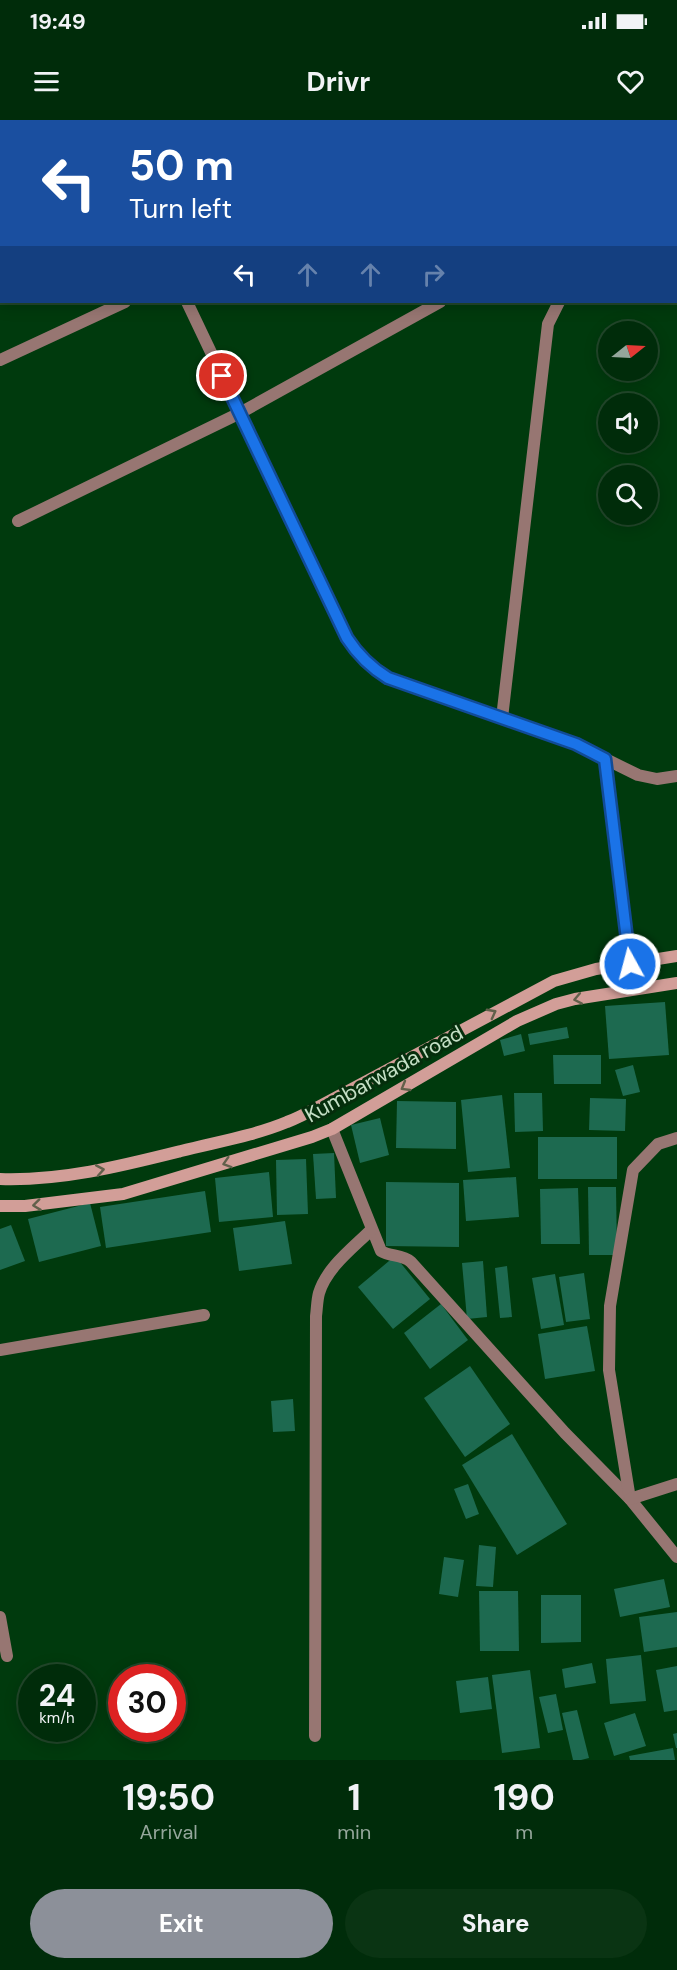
<!DOCTYPE html>
<html lang="en">
<head>
<meta charset="utf-8">
<style>
	:root { --surface:#002c0a; --page:#0a3413; --text:#f1f3f6; --muted:#95a79c; --line:#22482b; --accent:#8c9099 }
	body { margin:0; font-family:"DM Sans",sans-serif; background:var(--page); color:var(--text); height:100vh; display:flex; flex-direction:column; font-size:22px; white-space:nowrap }
	* { box-sizing:border-box; margin:0 }
	p { font-size:20px; color:var(--muted) }
	.icon { flex:none; width:33px; height:33px; fill:none; stroke:currentColor; stroke-width:2; stroke-linecap:round; stroke-linejoin:round }
	.map { position:relative; height:1640px; overflow:hidden }
	.sheet { display:flex; flex-direction:column; background:var(--surface); flex:1 }
	.sheet>* { flex:none }
	.guide { position:absolute; left:0px; top:0px; width:678px; height:183px; box-shadow:0 3px 15px #0003,0 0 0 2px var(--line); background:#1a4fa0; color:#fff; overflow:hidden }
	.needle { width:39px; rotate:72deg }
	.controls { position:absolute; left:598px; top:201px; display:grid; gap:12px }
	.controls a { display:grid; place-items:center; width:60px; height:60px; border-radius:50%; background:var(--surface); box-shadow:0 3px 15px #0003,0 0 0 2px var(--line); font-size:30px }
	.speed { position:absolute; left:18px; top:1544px; display:flex; gap:12px; font-size:30px; font-weight:700; text-align:center }
	.speed>* { display:grid; place-content:center; width:78px; height:78px; border-radius:50%; background:var(--surface); box-shadow:0 3px 15px #0003,0 0 0 2px var(--line); line-height:1 }
	.speed small { font-size:15px; font-weight:400 }
	.speed .limit { border:9px solid #d22; background:#fff; color:#111 }
	.pin { position:absolute; display:grid; place-items:center; width:51px; height:51px; color:#fff; margin:-26px; border:3px solid #fff; border-radius:50%; box-shadow:0 2px 6px #0007 }
	.me { position:absolute; width:66px; margin:-33px; rotate:353deg; stroke-linejoin:round; filter:drop-shadow(0 0 4px #0008) }
	.turn { display:flex; align-items:center; gap:21px; height:126px; padding:0 30px; font-size:27px }
	.turn .icon { width:78px; height:78px; stroke-width:2.5 }
	.turn b { display:block; font-size:42px; line-height:51px }
	.lanes { display:flex; align-items:center; height:57px; padding:0 30px; background:#0003; justify-content:center; gap:30px; direction:ltr }
	.lanes .off { opacity:.35 }
	.eta { display:flex; justify-content:space-evenly; align-items:center; height:102px; text-align:center }
	.eta b { font-size:36px; font-weight:700; line-height:42px }
	.action { display:flex; gap:12px; margin-top:auto; padding:12px 30px }
	.action a { flex:1; height:69px; border-radius:36px; background:var(--accent); color:#fff; font-size:24px; font-weight:700; line-height:69px; text-align:center }
	.action a+a { background:var(--page); color:var(--text) }
	.status { display:flex; justify-content:space-between; align-items:center; height:42px; padding:0 30px; background:var(--surface); direction:ltr }
	.status svg { height:16px; fill:currentColor }
	header { display:flex; justify-content:space-between; align-items:center; height:78px; padding:0 30px; background:var(--surface); font-size:27px; font-weight:700 }
	.map>svg:first-child { display:block }
	.building { fill:#1d6a50 }
	.lines { fill:none; stroke-linecap:round; stroke-linejoin:round }
	.street { stroke:#977672; stroke-width:12 }
	.secondary { stroke:#d29e98; stroke-width:12 }
	.oneway { stroke:#61604b }
	.route-casing { stroke:#114b97; stroke-width:15 }
	.route { stroke:#1a73e8; stroke-width:10 }
	.labels { text-anchor:middle; stroke-width:6; stroke-linejoin:round; paint-order:stroke }
	.street-label { font-size:21px; fill:#c5e0c6; stroke:#052e0c }
</style>
</head>
<body>
<div class="status"><b>19:49</b><svg viewBox="0 0 49 12"><path d="M0 12V9h3v3zM5 12V6h3v6zM10 12V3h3v9zM15 12V0h3v12zM26 1h20v11H26zM47 4h2v5h-2z"/></svg></div>
<header><svg class="icon" aria-label="menu" viewBox="0 0 24 24"><path d="M4 6h16M4 12h16M4 18h16"/></svg>Drivr<svg class="icon" aria-label="heart" viewBox="0 0 24 24"><path d="M12 20l-8-8c-3-5 5-10 8-4 3-6 11-1 8 4z"/></svg></header>
<div class="map">
<svg width="677" height="1640" viewBox="0 0 677 1640">
	<rect width="100%" height="100%" fill="#003a0d"/>
	<!-- building -->
	<g class="building">
		<path d="M 665,882 L 669,935 L 609,939 L 605,886 Z"/>
		<path d="M 567,907 L 569,918 L 530,925 L 528,914 Z"/>
		<path d="M 521,914 L 525,931 L 504,936 L 500,920 Z"/>
		<path d="M 553,935 L 601,935 L 601,964 L 554,964 Z"/>
		<path d="M 633,945 L 640,972 L 623,976 L 615,950 Z"/>
		<path d="M 514,973 L 542,973 L 543,1011 L 515,1012 Z"/>
		<path d="M 502,975 L 510,1048 L 468,1052 L 461,980 Z"/>
		<path d="M 590,978 L 626,979 L 625,1011 L 589,1010 Z"/>
		<path d="M 397,981 L 456,982 L 456,1029 L 396,1028 Z"/>
		<path d="M 380,998 L 389,1035 L 360,1043 L 351,1005 Z"/>
		<rect x="538" y="1017" width="79" height="42"/>
		<path d="M 334,1033 L 336,1078 L 316,1079 L 313,1034 Z"/>
		<path d="M 306,1039 L 308,1094 L 277,1095 L 276,1040 Z"/>
		<path d="M 269,1052 L 273,1097 L 219,1102 L 215,1058 Z"/>
		<path d="M 516,1057 L 519,1097 L 466,1101 L 463,1060 Z"/>
		<path d="M 386,1062 L 459,1063 L 459,1127 L 386,1126 Z"/>
		<path d="M 588,1067 L 616,1067 L 617,1135 L 589,1135 Z"/>
		<path d="M 578,1068 L 580,1124 L 541,1124 L 540,1069 Z"/>
		<path d="M 205,1071 L 211,1112 L 106,1128 L 100,1087 Z"/>
		<path d="M 90,1083 L 101,1126 L 39,1142 L 28,1099 Z"/>
		<path d="M 285,1101 L 292,1144 L 239,1151 L 233,1108 Z"/>
		<path d="M 11,1105 L 25,1141 L 0,1150 L 0,1109 Z"/>
		<path d="M 395,1136 L 430,1179 L 393,1209 L 358,1167 Z"/>
		<path d="M 483,1141 L 487,1197 L 467,1199 L 462,1143 Z"/>
		<path d="M 507,1146 L 512,1197 L 500,1198 L 495,1148 Z"/>
		<path d="M 584,1153 L 590,1199 L 566,1202 L 559,1157 Z"/>
		<path d="M 555,1154 L 564,1205 L 541,1209 L 532,1158 Z"/>
		<path d="M 441,1184 L 468,1220 L 430,1249 L 404,1213 Z"/>
		<path d="M 587,1206 L 595,1251 L 545,1259 L 538,1214 Z"/>
		<path d="M 470,1246 L 510,1304 L 465,1337 L 424,1278 Z"/>
		<path d="M 293,1279 L 295,1311 L 273,1312 L 271,1281 Z"/>
		<path d="M 512,1314 L 567,1404 L 517,1435 L 462,1345 Z"/>
		<path d="M 468,1364 L 479,1394 L 466,1399 L 454,1369 Z"/>
		<path d="M 479,1425 L 496,1427 L 493,1467 L 476,1466 Z"/>
		<path d="M 444,1437 L 464,1440 L 458,1477 L 439,1474 Z"/>
		<path d="M 664,1459 L 670,1487 L 620,1497 L 614,1469 Z"/>
		<path d="M 479,1471 L 518,1471 L 519,1531 L 480,1531 Z"/>
		<path d="M 541,1475 L 581,1475 L 581,1522 L 541,1523 Z"/>
		<path d="M 677,1492 L 677,1527 L 644,1532 L 639,1497 Z"/>
		<path d="M 641,1535 L 646,1581 L 610,1584 L 606,1539 Z"/>
		<path d="M 592,1543 L 596,1563 L 565,1568 L 562,1549 Z"/>
		<path d="M 677,1546 L 677,1590 L 664,1592 L 656,1550 Z"/>
		<path d="M 530,1550 L 540,1628 L 502,1633 L 492,1555 Z"/>
		<path d="M 488,1557 L 492,1589 L 460,1593 L 456,1561 Z"/>
		<path d="M 556,1574 L 563,1610 L 548,1613 L 539,1577 Z"/>
		<path d="M 577,1590 L 589,1638 L 581,1640 L 573,1640 L 562,1593 Z"/>
		<path d="M 635,1593 L 646,1626 L 614,1636 L 604,1603 Z"/>
		<path d="M 677,1613 L 677,1628 L 676,1628 L 673,1614 Z"/>
		<path d="M 673,1628 L 675,1640 L 630,1640 L 629,1636 Z"/>
	</g>
	<g class="lines">
		<!-- street -->
		<g class="street">
			<path d="M 101,0 L 101,2"/>
			<path d="M 201,2 L 204,0"/>
			<path d="M 0,90 L 2,89"/>
			<path d="M 676,146 L 677,146"/>
			<path d="M 187,182 L 347,518 C 358,535 370,547 388,558 L 575,624 L 638,655 L 657,659 L 677,656"/>
			<path d="M 0,240 L 125,182"/>
			<path d="M 18,401 L 240,293 L 440,182"/>
			<path d="M 502,598 L 548,204 L 559,182"/>
			<path d="M 605,639 L 630,844"/>
			<path d="M 332,1009 L 381,1131 C 390,1137 402,1134 411,1142 L 565,1313 L 630,1379 L 677,1437"/>
			<path d="M 0,1230 L 204,1195"/>
			<path d="M 630,1379 L 609,1250 L 610,1186 L 633,1050 L 658,1024 L 677,1018"/>
			<path d="M 630,1379 L 677,1364"/>
			<path d="M 0,1497 L 7,1536"/>
			<path d="M 315,1616 L 316,1196 C 317,1189 317,1180 319,1173 C 327,1147 353,1128 371,1110"/>
		</g>
		<!-- secondary -->
		<g class="secondary">
			<path d="M 0,1059 C 62,1061 121,1046 181,1031 C 216,1022 253,1016 287,1002 C 298,998 309,992 320,986 L 554,861 L 596,849 L 677,836"/>
			<path d="M 0,1086 L 25,1086 L 123,1074 L 312,1017 L 332,1009 L 517,901 L 556,884 L 575,879 L 677,863"/>
		</g>
	</g>
	<!-- one-way arrows -->
	<defs><path id="oneway-chevron" d="M-2-3.5L2.5 0L-2 3.5" fill="none" stroke-width="1.6" stroke-linecap="round" stroke-linejoin="round" transform="scale(1.5)"/></defs>
	<g class="oneway">
		<use href="#oneway-chevron" transform="translate(578 879) rotate(169)"/>
		<use href="#oneway-chevron" transform="translate(492 893) rotate(-28)"/>
		<use href="#oneway-chevron" transform="translate(405 967) rotate(150)"/>
		<use href="#oneway-chevron" transform="translate(227 1043) rotate(163)"/>
		<use href="#oneway-chevron" transform="translate(100 1050) rotate(-10)"/>
		<use href="#oneway-chevron" transform="translate(37 1085) rotate(173)"/>
	</g>
	<g class="lines">
		<!-- route casing -->
		<g class="route-casing">
			<path id="route" d="M 222,256 L 347,518 C 358,535 370,547 388,558 L 576,624 L 605,639 L 630,844"/>
		</g>
		<!-- route -->
		<use href="#route" class="route"/>
	</g>
	<g class="labels">
		<!-- street labels -->
		<g class="street-label">
			<text transform="translate(384 954) rotate(-29)" y="7">Kumbarwada road</text>
		</g>
	</g>
</svg>
<div class="controls">
<a><svg class="needle" viewBox="-14 -14 28 28"><path d="M0-13l5 13h-10z" fill="#e53935"/><path d="M0 13l5-13h-10z" fill="#95a79c"/></svg></a>
<a><svg class="icon" aria-label="sound" viewBox="0 0 24 24"><path d="M4 9h4l5-4v14l-5-4H4zM17 9q2 3 0 6"/></svg></a>
<a><svg class="icon" aria-label="search" viewBox="0 0 24 24"><circle cx="10" cy="10" r="6"/><path d="M15 15l6 6"/></svg></a>
</div>
<div class="speed"><div>24<small>km/h</small></div><div class="limit">30</div></div>
<div class="pin" style="left:222px;top:256px;background:#d93025"><svg class="icon" aria-label="arrive" viewBox="0 0 24 24"><path d="M6 21V4h12l-3 4 3 4H6"/></svg></div>
<svg class="me" style="left:630px;top:844px" viewBox="-20 -20 40 40"><circle r="17" fill="#1a73e8" stroke="#fff" stroke-width="3"/><path d="M0-11L8 9 0 5-8 9z" fill="#fff"/></svg>
<div class="guide">
<div class="turn"><svg class="icon" aria-label="left" viewBox="0 0 24 24"><path d="M17 20v-9H6M10 6l-5 5 5 5"/></svg><div><b>50 m</b>Turn left</div></div>
<div class="lanes"><svg class="icon" aria-label="left" viewBox="0 0 24 24"><path d="M17 20v-9H6M10 6l-5 5 5 5"/></svg><svg class="icon off" aria-label="ahead" viewBox="0 0 24 24"><path d="M12 20V5M6 11l6-6 6 6"/></svg><svg class="icon off" aria-label="ahead" viewBox="0 0 24 24"><path d="M12 20V5M6 11l6-6 6 6"/></svg><svg class="icon off" aria-label="right" viewBox="0 0 24 24"><path d="M7 20v-9h11M14 6l5 5-5 5"/></svg></div>
</div>
</div>
<section class="sheet">
<div class="eta">
<div><b>19:50</b><p>Arrival</p></div>
<div><b>1</b><p>min</p></div>
<div><b>190</b><p>m</p></div>
</div>
<div class="action"><a>Exit</a><a>Share</a></div>
</section>
</body>
</html>
